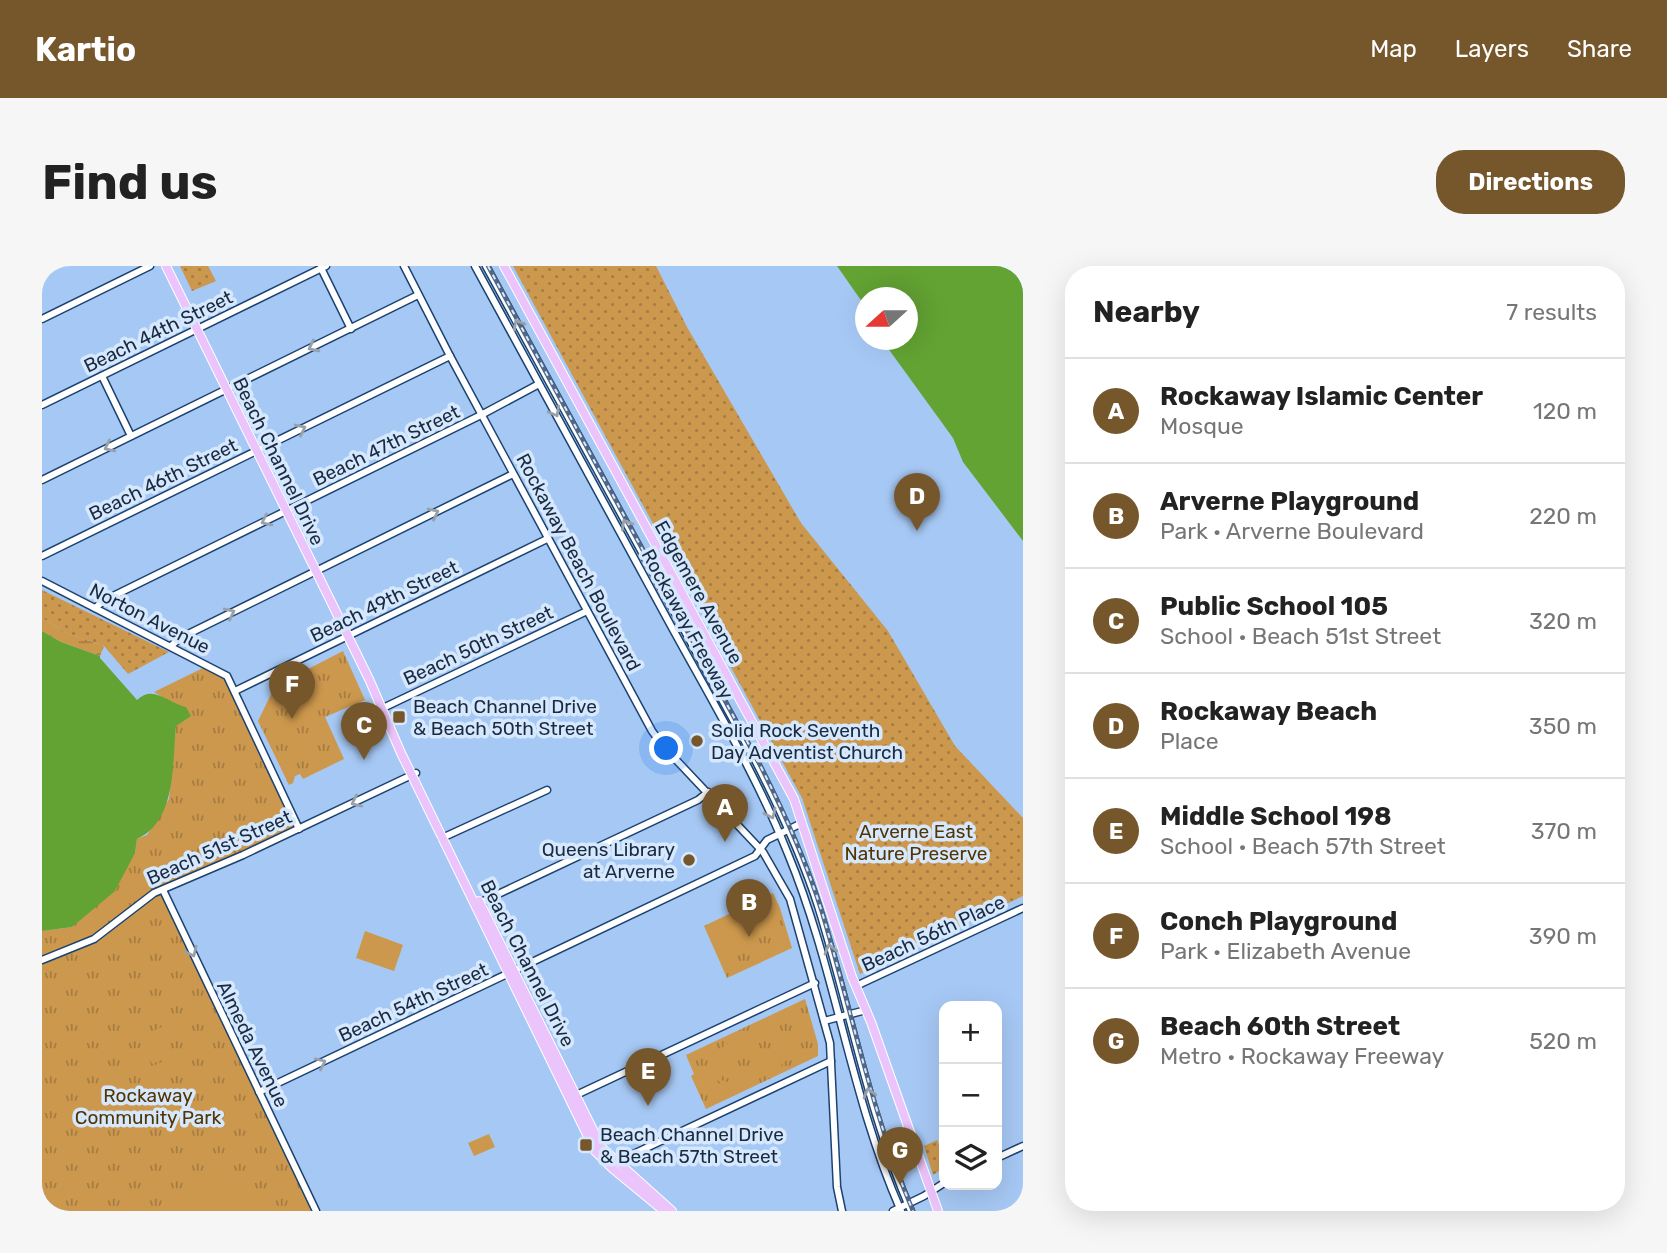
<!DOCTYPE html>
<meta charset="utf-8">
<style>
body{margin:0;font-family:Rubik,sans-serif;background:#f6f6f6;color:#222}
.controls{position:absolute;right:21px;bottom:21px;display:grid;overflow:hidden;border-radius:14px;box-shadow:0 7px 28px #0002}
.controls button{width:63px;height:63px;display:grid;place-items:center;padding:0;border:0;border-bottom:2px solid #e0e0e0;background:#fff;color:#222;font:35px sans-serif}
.compass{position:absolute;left:813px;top:21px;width:63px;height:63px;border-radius:50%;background:#fff;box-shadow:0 7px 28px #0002;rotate:249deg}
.you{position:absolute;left:625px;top:483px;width:24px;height:24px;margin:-18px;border:5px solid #fff;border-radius:50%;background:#1a73e8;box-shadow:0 0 0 10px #1a73e833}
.badge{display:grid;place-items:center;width:46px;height:46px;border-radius:50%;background:#76572c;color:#fff;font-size:23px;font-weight:700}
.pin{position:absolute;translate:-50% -58px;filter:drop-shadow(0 2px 4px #0008)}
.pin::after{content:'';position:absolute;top:37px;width:24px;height:21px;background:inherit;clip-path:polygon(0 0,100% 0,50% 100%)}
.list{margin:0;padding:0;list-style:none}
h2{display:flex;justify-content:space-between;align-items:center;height:91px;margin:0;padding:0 28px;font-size:30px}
h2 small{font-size:23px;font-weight:400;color:#767676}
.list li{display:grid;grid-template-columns:46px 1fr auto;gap:21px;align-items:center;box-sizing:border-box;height:105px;padding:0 28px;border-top:2px solid #e0e0e0}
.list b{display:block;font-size:26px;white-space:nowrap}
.list p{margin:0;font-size:23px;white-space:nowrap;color:#767676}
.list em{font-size:23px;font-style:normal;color:#767676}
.icon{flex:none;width:38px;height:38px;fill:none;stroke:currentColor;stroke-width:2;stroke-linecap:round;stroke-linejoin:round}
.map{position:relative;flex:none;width:981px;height:945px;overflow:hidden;border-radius:28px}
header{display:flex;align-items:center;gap:42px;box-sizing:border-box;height:98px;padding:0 35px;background:#76572c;color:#fff}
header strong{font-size:33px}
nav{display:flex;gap:38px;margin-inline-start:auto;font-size:24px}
.intro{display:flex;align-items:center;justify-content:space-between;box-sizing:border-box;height:168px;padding:0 42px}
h1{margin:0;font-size:49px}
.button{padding:18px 32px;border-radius:28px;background:#76572c;color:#fff;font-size:24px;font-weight:700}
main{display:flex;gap:42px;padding:0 42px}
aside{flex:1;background:#fff;border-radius:28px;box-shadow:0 7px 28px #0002}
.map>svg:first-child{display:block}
.grass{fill:url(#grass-dots)}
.wetland{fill:url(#wetland-marsh)}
.park{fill:url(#park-tufts)}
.pitch{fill:#cc984d;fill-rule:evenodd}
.water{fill:#63a333}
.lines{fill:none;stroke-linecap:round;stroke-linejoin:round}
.minor-casing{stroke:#1c4270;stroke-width:9}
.major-casing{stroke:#fff;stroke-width:10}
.minor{stroke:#fff;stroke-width:6}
.major{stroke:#ebc4fc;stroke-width:8}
.rail-casing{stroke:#506886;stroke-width:4.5}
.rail{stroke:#d6e8fe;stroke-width:2;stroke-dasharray:5;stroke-linecap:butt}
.oneway{stroke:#98a0aa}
.poi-dot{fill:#76572c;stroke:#d6e8fe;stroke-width:2.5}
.labels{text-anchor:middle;stroke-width:7;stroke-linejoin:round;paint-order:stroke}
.street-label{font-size:19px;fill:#1a2b41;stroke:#d6e8fe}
.poi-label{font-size:19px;fill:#1a2b41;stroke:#d6e8fe;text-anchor:start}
.park-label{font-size:19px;fill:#523500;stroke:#d6e8fe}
</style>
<header>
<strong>Kartio</strong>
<nav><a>Map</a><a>Layers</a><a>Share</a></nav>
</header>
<div class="intro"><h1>Find us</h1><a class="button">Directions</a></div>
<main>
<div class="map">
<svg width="981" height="945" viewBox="0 0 981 945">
<defs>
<pattern id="grass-dots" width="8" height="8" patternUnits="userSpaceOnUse" patternTransform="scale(1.75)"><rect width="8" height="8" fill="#cc984d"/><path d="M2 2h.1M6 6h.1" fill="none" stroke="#a57c42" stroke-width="1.8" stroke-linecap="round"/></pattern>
<pattern id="wetland-marsh" width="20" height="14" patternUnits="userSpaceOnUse" patternTransform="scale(1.75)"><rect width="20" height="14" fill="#cc984d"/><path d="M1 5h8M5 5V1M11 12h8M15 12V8" fill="none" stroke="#a57c42"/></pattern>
<pattern id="park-tufts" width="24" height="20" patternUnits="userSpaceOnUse" patternTransform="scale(1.75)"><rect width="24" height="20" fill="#cc984d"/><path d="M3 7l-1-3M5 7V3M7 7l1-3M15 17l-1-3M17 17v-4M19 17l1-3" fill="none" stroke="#a57c42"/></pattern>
</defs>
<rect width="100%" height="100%" fill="#a6c8f4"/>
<g class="grass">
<path d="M138,0H166L174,15L150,25Z"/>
<path d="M471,0H614L645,61L759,257L846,365L913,480L981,552V630L818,708L760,532Z"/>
<path d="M0,324L127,386L86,408L62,380L25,367L0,352Z"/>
<path d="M895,874L902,890V902L891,909L882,880Z"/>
</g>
<path class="wetland" d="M0,352L25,367L62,380L58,390L19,376L0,365Z"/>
<g class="park">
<path d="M301,385L323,434L283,451L302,493L261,513L258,508L253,510L251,517L247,519L216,455L233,420Z"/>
<path d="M167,399L180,406L257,563L121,624L274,945H0V665L30,661L83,603L93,587L95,573L105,569L127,533L134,460L143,441L133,439L112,426Z"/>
<path d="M731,627L738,642L750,682L685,712L662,660Z"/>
<path d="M763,733L776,778V790L664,843L649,810L652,808L644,789Z"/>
</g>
<g class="pitch">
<path d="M728,633L737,654L711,667L701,646Z"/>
<path d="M700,646L709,667L696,673L686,652Z"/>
<path d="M683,654L693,678L677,685L666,662Z"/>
<path d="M323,665L361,679L352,705L314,692Z"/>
<path d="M119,761L125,774L103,784L97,772Z"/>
<path d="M732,761C740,764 745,767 748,775C757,802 708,816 689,824C683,818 673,816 670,805C662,782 714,759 732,761ZM727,765C741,767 751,781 740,793C735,800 724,803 716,807C700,814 675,827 673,798L677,789L682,784Z"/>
<path d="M126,775L132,788L110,798L104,786Z"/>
<path d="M133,790L139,802L116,813L111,800Z"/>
<path d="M447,868L453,881L432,890L426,877Z"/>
<path d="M190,905L195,909L212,945H111Z"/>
</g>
<g class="water">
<path d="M795,0H981V275L921,196L911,172L840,74H866V32H824L823,40Z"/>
<path d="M0,365L19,376L58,390V392L95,434C111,418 126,437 144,441L149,450L134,460C130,497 135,555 95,573L93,587L73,625L30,661L0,665Z"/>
</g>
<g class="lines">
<g class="minor-casing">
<g id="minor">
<path d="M362,0L408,90L610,465L621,480L721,586L748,633L788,777L795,921L800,945"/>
<path d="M433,0C498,119 563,238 628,358C669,433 714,508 746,588C794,704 808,830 859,945"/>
<path d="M444,0L713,494C737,541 760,590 776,640C808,742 826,847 869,945"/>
<path d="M279,2L309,63"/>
<path d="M0,53L108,0"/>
<path d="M60,110L89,170"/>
<path d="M0,139L284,0"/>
<path d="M0,214L376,29"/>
<path d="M0,290L408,90"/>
<path d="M0,315L185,410L257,563"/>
<path d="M53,342L63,334L439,149L497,118"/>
<path d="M129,380L138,372L471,208"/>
<path d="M193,425L505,273"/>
<path d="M341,442L545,345"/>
<path d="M400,572L505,524"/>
<path d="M121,624L274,945"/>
<path d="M435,638L656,534L666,526"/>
<path d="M0,694L52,673L112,627L201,589L374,507"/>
<path d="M814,720L981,642"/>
<path d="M782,755L824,744"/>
<path d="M217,826L713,590L725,574L760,557"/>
<path d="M530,831L773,717"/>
<path d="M955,892L981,880"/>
<path d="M574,899L585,891L789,795"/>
<path d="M851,945L882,930L902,917"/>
</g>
</g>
<g class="major-casing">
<g id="major">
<path d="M124,0L327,413L359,487L553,885L571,903L622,945"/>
<path d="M462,0L752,533L810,711L829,756L896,945"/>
<path d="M437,635L560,882L630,945"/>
</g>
</g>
<use href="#minor" class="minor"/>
<use href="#major" class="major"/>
<g class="rail-casing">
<path id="rail" d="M446,0L718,499C742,546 764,595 780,646C810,746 830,849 871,945"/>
</g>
<use href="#rail" class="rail"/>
</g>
<defs><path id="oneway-chevron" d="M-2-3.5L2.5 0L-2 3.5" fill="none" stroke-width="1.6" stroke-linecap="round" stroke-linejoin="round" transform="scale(1.75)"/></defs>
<g class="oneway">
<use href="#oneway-chevron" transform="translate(476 58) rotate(-119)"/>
<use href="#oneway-chevron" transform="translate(271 81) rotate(154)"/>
<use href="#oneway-chevron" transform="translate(513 146) rotate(61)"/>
<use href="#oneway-chevron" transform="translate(259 163) rotate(-26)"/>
<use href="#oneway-chevron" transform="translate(67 181) rotate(154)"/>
<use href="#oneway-chevron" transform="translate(392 247) rotate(-26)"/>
<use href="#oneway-chevron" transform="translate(224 255) rotate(154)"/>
<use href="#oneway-chevron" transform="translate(584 258) rotate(-119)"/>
<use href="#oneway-chevron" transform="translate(188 347) rotate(-26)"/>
<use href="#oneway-chevron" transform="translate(314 536) rotate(155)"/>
<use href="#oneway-chevron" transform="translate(729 548) rotate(65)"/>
<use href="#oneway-chevron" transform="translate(788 683) rotate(-105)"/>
<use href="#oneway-chevron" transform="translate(150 686) rotate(65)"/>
<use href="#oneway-chevron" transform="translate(279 797) rotate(-25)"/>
<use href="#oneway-chevron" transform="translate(827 827) rotate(-106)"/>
</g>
<g class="poi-dot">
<rect x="350" y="444" width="14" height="14" rx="3.5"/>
<circle cx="655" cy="475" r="7"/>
<circle cx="647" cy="594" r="7"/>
<rect x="537" y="872" width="14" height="14" rx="3.5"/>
</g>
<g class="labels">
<g class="street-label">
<text transform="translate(116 65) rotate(-26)" y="7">Beach 44th Street</text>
<text transform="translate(344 179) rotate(-26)" y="7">Beach 47th Street</text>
<text transform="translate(237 195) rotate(64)" y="7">Beach Channel Drive</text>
<text transform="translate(121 213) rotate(-26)" y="7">Beach 46th Street</text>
<text transform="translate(537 296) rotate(62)" y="7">Rockaway Beach Boulevard</text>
<text transform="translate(657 326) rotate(61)" y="7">Edgemere Avenue</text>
<text transform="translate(342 335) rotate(-26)" y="7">Beach 49th Street</text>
<text transform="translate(108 352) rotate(27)" y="7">Norton Avenue</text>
<text transform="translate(646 358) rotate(61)" y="7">Rockaway Freeway</text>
<text transform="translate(436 379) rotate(-25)" y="7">Beach 50th Street</text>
<text transform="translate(177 581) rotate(-24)" y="7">Beach 51st Street</text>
<text transform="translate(891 667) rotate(-25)" y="7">Beach 56th Place</text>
<text transform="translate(486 697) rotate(63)" y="7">Beach Channel Drive</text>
<text transform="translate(371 736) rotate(-25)" y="7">Beach 54th Street</text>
<text transform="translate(211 778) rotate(64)" y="7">Almeda Avenue</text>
</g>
<g class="poi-label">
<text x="371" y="447">Beach Channel Drive<tspan x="371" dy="22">&amp; Beach 50th Street</tspan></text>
<text x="669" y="471">Solid Rock Seventh<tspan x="669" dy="22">Day Adventist Church</tspan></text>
<text x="633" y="590" text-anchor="end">Queens Library<tspan x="633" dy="22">at Arverne</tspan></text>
<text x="558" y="875">Beach Channel Drive<tspan x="558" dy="22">&amp; Beach 57th Street</tspan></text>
</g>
<g class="park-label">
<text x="874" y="572">Arverne East<tspan x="874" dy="22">Nature Preserve</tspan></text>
<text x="106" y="836">Rockaway<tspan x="106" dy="22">Community Park</tspan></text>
</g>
</g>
</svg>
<div class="controls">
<button>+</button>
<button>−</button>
<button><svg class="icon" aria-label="layers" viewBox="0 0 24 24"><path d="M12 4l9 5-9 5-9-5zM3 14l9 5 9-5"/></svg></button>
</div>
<svg class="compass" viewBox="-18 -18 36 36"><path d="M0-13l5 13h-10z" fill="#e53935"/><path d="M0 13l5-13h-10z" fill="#767676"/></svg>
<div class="you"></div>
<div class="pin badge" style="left:683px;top:576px">A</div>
<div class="pin badge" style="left:707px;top:671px">B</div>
<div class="pin badge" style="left:322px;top:494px">C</div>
<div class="pin badge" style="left:875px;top:265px">D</div>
<div class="pin badge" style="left:606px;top:840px">E</div>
<div class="pin badge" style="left:250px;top:453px">F</div>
<div class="pin badge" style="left:858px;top:919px">G</div>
</div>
<aside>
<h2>Nearby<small>7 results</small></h2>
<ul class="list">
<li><span class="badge">A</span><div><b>Rockaway Islamic Center</b><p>Mosque</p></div><em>120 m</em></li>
<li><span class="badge">B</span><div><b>Arverne Playground</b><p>Park · Arverne Boulevard</p></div><em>220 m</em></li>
<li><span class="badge">C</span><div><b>Public School 105</b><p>School · Beach 51st Street</p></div><em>320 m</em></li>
<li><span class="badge">D</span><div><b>Rockaway Beach</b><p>Place</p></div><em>350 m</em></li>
<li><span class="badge">E</span><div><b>Middle School 198</b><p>School · Beach 57th Street</p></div><em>370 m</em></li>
<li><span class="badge">F</span><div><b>Conch Playground</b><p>Park · Elizabeth Avenue</p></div><em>390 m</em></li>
<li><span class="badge">G</span><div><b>Beach 60th Street</b><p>Metro · Rockaway Freeway</p></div><em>520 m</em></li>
</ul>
</aside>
</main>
